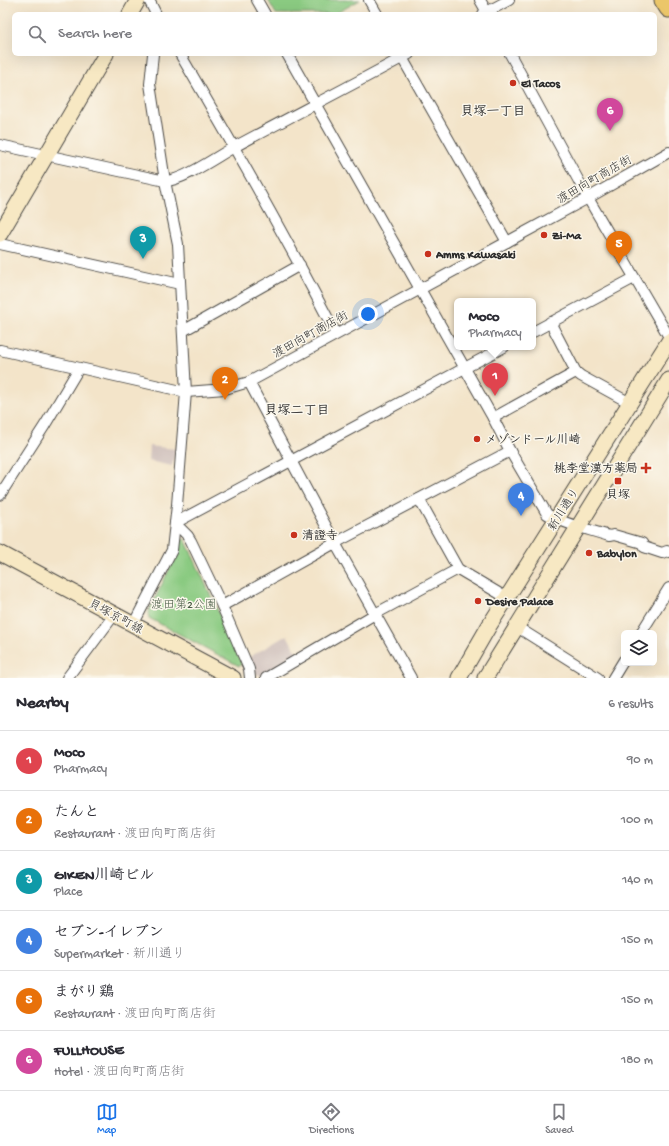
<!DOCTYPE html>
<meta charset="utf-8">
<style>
body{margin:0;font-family:"Gochi Hand","Klee One",sans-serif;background:#f7f7f7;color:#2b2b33}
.controls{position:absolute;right:12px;bottom:12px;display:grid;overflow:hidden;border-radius:6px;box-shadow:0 4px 16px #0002}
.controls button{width:36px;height:36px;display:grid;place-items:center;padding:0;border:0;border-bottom:1px solid #e1e1e2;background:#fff;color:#2b2b33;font:20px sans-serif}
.you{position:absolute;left:368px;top:314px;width:14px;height:14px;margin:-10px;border:3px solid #fff;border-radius:50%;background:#1a73e8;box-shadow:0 0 0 6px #1a73e833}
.badge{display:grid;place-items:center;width:26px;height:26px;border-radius:50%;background:#1a73e8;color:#fff;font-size:13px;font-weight:700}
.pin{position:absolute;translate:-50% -33px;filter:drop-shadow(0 1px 2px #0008)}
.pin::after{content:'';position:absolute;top:21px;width:14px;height:12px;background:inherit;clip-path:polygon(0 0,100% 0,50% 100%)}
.popup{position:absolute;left:454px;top:298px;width:82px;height:52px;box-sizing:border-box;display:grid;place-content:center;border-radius:6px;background:#fff;filter:drop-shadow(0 1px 3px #0005);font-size:13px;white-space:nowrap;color:#7c7c81}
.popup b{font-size:15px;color:#2b2b33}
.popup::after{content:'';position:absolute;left:50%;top:100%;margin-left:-8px;border:8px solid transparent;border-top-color:#fff}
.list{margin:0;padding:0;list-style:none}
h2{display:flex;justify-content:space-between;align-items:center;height:52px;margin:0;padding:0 16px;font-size:17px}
h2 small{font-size:13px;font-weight:400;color:#7c7c81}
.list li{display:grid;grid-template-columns:26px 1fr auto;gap:12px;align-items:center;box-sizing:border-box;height:60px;padding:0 16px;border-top:1px solid #e1e1e2}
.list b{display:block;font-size:15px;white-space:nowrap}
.list p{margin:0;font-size:13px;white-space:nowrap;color:#7c7c81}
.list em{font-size:13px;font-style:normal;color:#7c7c81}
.icon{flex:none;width:22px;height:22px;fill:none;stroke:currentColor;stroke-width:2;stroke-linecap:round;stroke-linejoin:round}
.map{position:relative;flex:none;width:669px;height:678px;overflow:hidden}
.search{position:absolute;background:#fff;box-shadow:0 4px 16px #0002;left:12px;right:12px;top:12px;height:44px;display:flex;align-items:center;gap:10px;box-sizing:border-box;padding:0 14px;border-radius:6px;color:#7c7c81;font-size:15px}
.sheet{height:412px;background:#fff}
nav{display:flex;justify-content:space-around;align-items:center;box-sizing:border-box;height:56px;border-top:1px solid #e1e1e2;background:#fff;font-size:11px;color:#7c7c81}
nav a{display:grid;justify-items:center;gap:2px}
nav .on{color:#1a73e8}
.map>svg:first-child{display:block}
.industrial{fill:#cfc0bb}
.green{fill:#8aca81;stroke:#5a7a56}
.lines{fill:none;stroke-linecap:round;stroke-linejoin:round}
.street-casing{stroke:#494743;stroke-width:12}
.secondary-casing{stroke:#494743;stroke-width:17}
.highway-casing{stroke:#494743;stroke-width:21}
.street{stroke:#fff;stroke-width:10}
.secondary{stroke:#f7e8c3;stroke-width:15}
.highway{stroke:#ebc669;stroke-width:19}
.poi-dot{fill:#c8321e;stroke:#fbf7ec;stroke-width:1.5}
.labels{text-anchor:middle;stroke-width:3;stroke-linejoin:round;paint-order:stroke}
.poi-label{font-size:12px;font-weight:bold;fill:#2b2b2b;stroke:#fbf7ec;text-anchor:start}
.street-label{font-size:12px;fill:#2b2b2b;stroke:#fbf7ec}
.park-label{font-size:12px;fill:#485b45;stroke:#fbf7ec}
.neighbourhood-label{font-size:13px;font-weight:bold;fill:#2b2b2b;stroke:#fbf7ec}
</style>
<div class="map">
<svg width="669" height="678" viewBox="0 0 669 678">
<rect width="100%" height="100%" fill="#fbf7ec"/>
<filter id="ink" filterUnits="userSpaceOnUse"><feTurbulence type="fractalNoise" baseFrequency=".025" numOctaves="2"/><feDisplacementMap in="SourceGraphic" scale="8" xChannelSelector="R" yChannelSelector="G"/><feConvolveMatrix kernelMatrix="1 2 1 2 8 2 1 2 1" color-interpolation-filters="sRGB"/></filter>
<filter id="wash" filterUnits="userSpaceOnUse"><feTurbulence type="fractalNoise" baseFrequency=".012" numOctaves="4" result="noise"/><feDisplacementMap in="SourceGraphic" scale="16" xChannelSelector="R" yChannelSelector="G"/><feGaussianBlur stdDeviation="0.9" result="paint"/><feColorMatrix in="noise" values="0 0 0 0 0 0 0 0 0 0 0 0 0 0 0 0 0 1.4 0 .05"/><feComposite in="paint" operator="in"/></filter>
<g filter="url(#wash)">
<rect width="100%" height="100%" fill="#f3e4c9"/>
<g class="industrial">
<path d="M149,446L176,449L172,466L148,461Z"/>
<path d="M287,635L298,655L263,677L255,673L248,658Z"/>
</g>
<g class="green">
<path d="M268,0H360L335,14H276Z"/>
<path d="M185,539L242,664L239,666L149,618L148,613L177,553L180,541Z"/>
</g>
</g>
<g filter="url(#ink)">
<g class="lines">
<g class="street-casing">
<g id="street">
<path d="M149,0L156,14"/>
<path d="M257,0L265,14"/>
<path d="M369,0L377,14"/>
<path d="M480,0L488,14"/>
<path d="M483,14L509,0"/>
<path d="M180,54C234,146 287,239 336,334"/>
<path d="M287,54L493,418L510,451L547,514C566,525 588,529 609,536L614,535L642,543L644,547L662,553L667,551L669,552"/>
<path d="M400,54L507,242"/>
<path d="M510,54L588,198L669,337"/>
<path d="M0,145L165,181C183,181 219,155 236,146C294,115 352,85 409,54"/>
<path d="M0,244L180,284"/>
<path d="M550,322L576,372L581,376L630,403"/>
<path d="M183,331L300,265"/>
<path d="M533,332L634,278"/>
<path d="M0,350L186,392L225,389L249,382L588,198L669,152"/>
<path d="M249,382L335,543L411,678"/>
<path d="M493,418L576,372"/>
<path d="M0,495L45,425L79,368"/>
<path d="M419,499L458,569L507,598"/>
<path d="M222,606L335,543L510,451"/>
<path d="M133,625L172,550L177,505L186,392L178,244L165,181L150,84L153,54"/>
<path d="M517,627L598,678"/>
<path d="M641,633L669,588"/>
<path d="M67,678L114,615"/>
<path d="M250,678L249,669L222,606L191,541L188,536L175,523L504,347"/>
<path d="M266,678L375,614L458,569"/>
<path d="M613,678L624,660"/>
</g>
</g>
<g class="secondary-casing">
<g id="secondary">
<path d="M130,14L138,0"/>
<path d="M0,234L106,54"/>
<path d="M0,553L233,678"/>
<path d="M459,678L489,626L669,341"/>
<path d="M485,678L669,380"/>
</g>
</g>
<g class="highway-casing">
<path id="highway" d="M664,0L669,8"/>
</g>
<use href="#street" class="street"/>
<use href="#secondary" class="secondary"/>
<use href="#highway" class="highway"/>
</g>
</g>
<g class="poi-dot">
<circle cx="513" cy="83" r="4"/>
<circle cx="544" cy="235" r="4"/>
<circle cx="428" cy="254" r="4"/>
<circle cx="477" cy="439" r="4"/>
<path d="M644 462h4v4h4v4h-4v4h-4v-4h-4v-4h4z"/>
<rect x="614" y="477" width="8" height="8" rx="2"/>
<circle cx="294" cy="535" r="4"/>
<circle cx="589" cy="553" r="4"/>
<circle cx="478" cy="601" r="4"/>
</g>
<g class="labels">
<g class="poi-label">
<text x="521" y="87">El Tacos</text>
<text x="552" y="239">Zi-Ma</text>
<text x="436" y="258">Amms Kawasaki</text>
<text x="485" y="443">メゾンドール川崎</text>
<text x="638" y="472" text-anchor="end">桃李堂漢方薬局</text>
<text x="618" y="498" text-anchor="middle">貝塚</text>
<text x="302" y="539">清證寺</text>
<text x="597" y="557">Babylon</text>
<text x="486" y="605">Desire Palace</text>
</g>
<g class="street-label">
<text transform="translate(594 179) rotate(-30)" y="4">渡田向町商店街</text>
<text transform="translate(310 334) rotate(-29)" y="4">渡田向町商店街</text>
<text transform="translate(563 509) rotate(-58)" y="4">新川通り</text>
<text transform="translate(116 616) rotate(28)" y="4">貝塚京町線</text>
</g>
<g class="park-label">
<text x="184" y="608">渡田第2公園</text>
</g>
<g class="neighbourhood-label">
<text x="493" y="115">貝塚一丁目</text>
<text x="297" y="414">貝塚二丁目</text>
</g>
</g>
</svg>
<div class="controls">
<button><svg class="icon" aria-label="layers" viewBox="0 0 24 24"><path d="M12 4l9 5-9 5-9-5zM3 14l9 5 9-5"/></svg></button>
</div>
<div class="you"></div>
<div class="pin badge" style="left:495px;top:396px;background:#e0444e">1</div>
<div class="popup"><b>Moco</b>Pharmacy</div>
<div class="pin badge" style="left:225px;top:400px;background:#e8710a">2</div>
<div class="pin badge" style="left:143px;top:259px;background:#0f9aa8">3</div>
<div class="pin badge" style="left:521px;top:516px;background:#3f7fe0">4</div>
<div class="pin badge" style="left:619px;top:264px;background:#e8710a">5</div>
<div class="pin badge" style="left:610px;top:131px;background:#d1479c">6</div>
<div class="search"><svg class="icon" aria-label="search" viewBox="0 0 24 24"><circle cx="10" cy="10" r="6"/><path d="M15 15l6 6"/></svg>Search here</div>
</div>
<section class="sheet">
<h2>Nearby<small>6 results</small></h2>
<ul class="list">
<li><span class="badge" style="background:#e0444e">1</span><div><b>Moco</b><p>Pharmacy</p></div><em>90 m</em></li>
<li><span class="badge" style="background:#e8710a">2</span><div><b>たんと</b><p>Restaurant · 渡田向町商店街</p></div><em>100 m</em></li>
<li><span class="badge" style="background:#0f9aa8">3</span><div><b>GIKEN川崎ビル</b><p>Place</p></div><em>140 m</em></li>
<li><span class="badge" style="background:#3f7fe0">4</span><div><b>セブン-イレブン</b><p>Supermarket · 新川通り</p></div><em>150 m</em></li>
<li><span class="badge" style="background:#e8710a">5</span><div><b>まがり鶏</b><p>Restaurant · 渡田向町商店街</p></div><em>150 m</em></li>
<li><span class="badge" style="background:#d1479c">6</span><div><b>FULLHOUSE</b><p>Hotel · 渡田向町商店街</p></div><em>180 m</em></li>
</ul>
</section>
<nav>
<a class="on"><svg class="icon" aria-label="map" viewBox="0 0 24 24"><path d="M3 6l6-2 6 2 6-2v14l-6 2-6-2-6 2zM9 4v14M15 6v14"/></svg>Map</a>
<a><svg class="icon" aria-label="directions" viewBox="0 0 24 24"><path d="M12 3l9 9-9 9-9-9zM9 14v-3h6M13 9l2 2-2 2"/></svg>Directions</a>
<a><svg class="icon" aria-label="saved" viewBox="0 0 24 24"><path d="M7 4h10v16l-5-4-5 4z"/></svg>Saved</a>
</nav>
